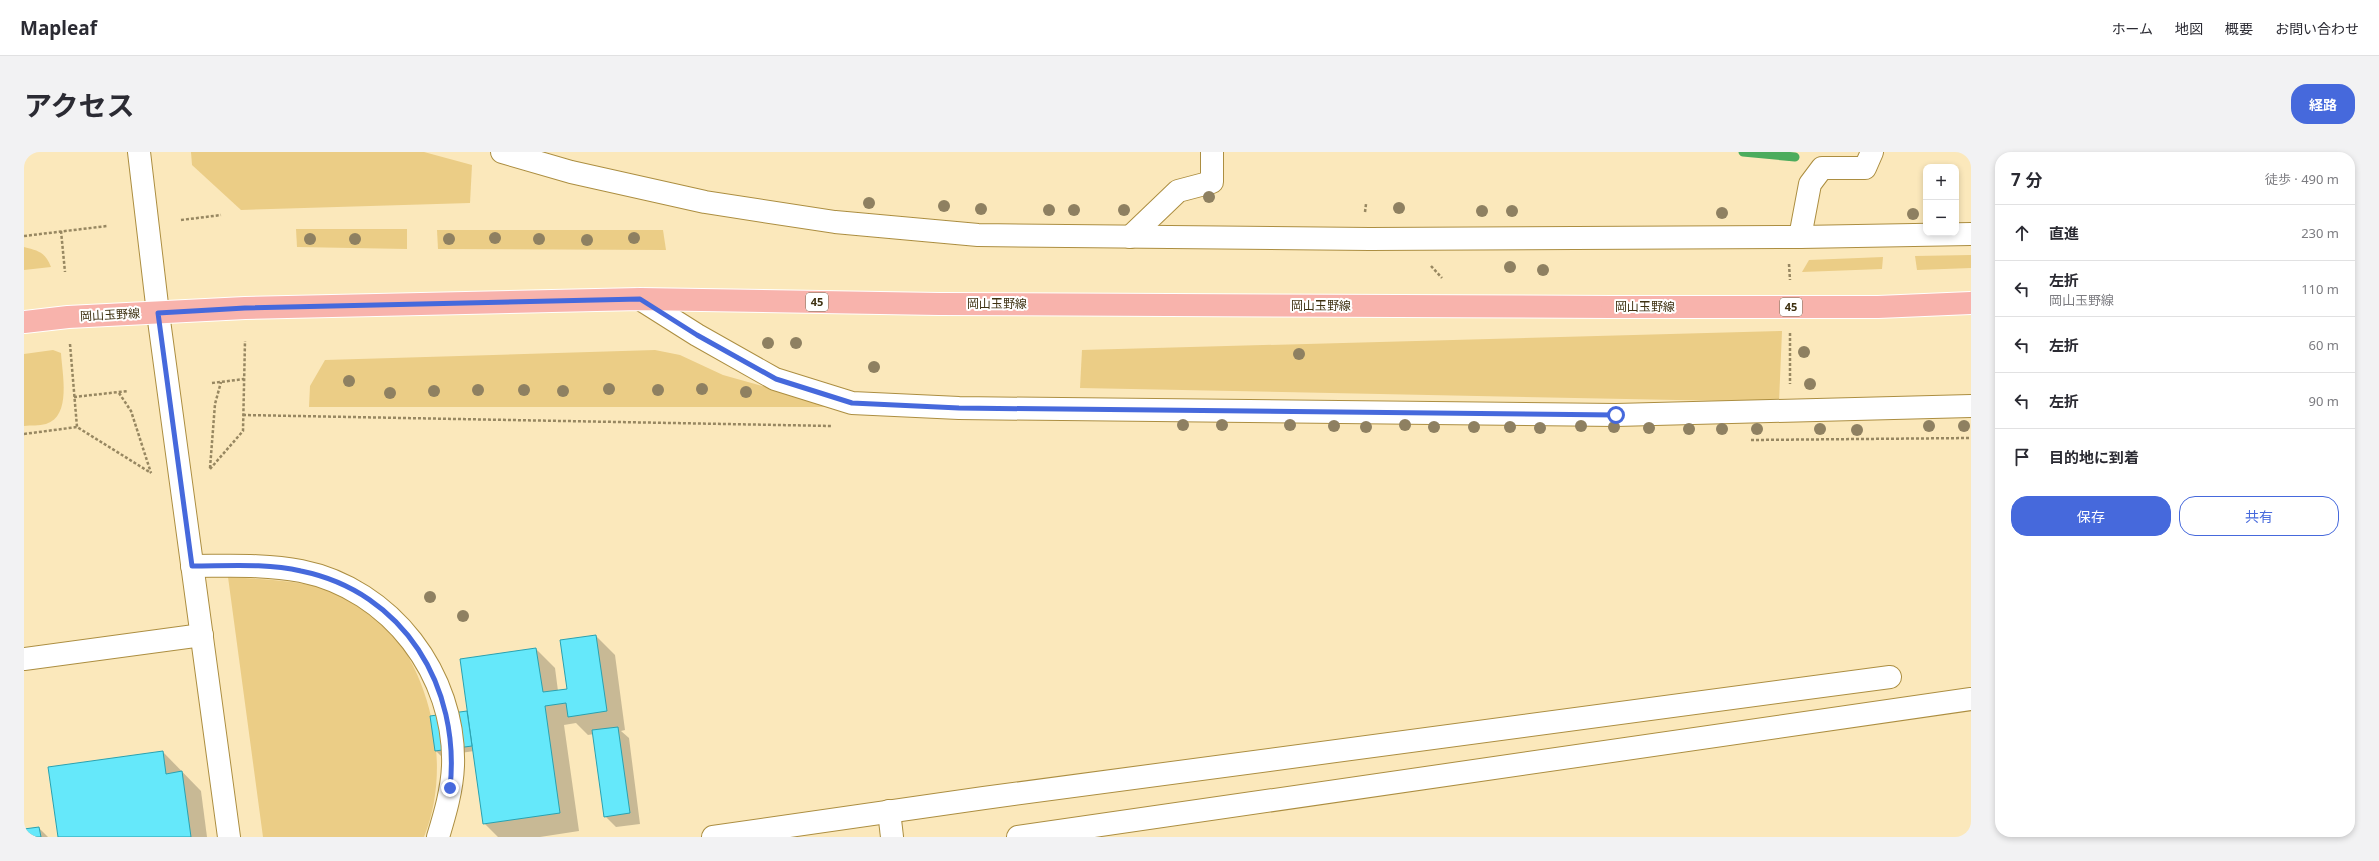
<!DOCTYPE html>
<html lang="ja">
<meta charset="utf-8">
<style>
body{margin:0;font-family:"Noto Sans","Noto Sans JP",sans-serif;background:#f2f2f3;color:#2b2b33}
.controls{position:absolute;right:12px;top:12px;display:grid;overflow:hidden;border-radius:8px;box-shadow:0 2px 6px #0003}
.controls button{width:36px;height:36px;display:grid;place-items:center;padding:0;border:0;border-bottom:1px solid #e1e1e2;background:#fff;color:#2b2b33;font:20px sans-serif}
.stop{position:absolute;width:12px;height:12px;margin:-9px;border:3px solid #4669dc;border-radius:50%;background:#fff}
.stop.end{background:#4669dc;border-color:#fff;box-shadow:0 1px 4px #0008}
.list{margin:0;padding:0;list-style:none}
h2{display:flex;justify-content:space-between;align-items:center;height:52px;margin:0;padding:0 16px;font-size:17px}
h2 small{font-size:13px;font-weight:400;color:#7c7c81}
.list li{display:grid;grid-template-columns:26px 1fr auto;gap:12px;align-items:center;box-sizing:border-box;height:56px;padding:0 16px;border-top:1px solid #e1e1e2}
.list b{display:block;font-size:15px;white-space:nowrap}
.list p{margin:0;font-size:13px;white-space:nowrap;color:#7c7c81}
.list em{font-size:13px;font-style:normal;color:#7c7c81}
.actions{display:flex;gap:8px;padding:12px 16px}
.actions a{flex:1;padding:9px 0;border:1px solid #4669dc;border-radius:16px;text-align:center;font-size:14px;color:#4669dc}
.actions .main{background:#4669dc;color:#fff}
.icon{flex:none;width:22px;height:22px;fill:none;stroke:currentColor;stroke-width:2;stroke-linecap:round;stroke-linejoin:round}
.map{position:relative;flex:none;width:1947px;height:685px;overflow:hidden;border-radius:16px}
header{display:flex;align-items:center;gap:24px;box-sizing:border-box;height:56px;padding:0 20px;background:#fff;border-bottom:1px solid #e1e1e2}
header strong{font-size:19px}
nav{display:flex;gap:22px;margin-inline-start:auto;font-size:14px}
.intro{display:flex;align-items:center;justify-content:space-between;box-sizing:border-box;height:96px;padding:0 24px}
h1{margin:0;font-size:28px}
.button{padding:10px 18px;border-radius:16px;background:#4669dc;color:#fff;font-size:14px;font-weight:700}
main{display:flex;gap:24px;padding:0 24px}
aside{flex:1;background:#fff;border-radius:16px;box-shadow:0 2px 6px #0003}
.map>svg:first-child{display:block}
.green{fill:#ebcd86}
.shadow{fill:#0003}
.lines{fill:none;stroke-linecap:round;stroke-linejoin:round}
.stream{stroke:#4cac5d;stroke-width:9}
.building{fill:#65e8fa;stroke:#2aa1b0}
.minor-casing{stroke:#ac8e41;stroke-width:24}
.major-casing{stroke:#fff;stroke-width:24}
.path{stroke:#978761;stroke-width:2.5;stroke-dasharray:3 2;stroke-linecap:butt}
.minor{stroke:#fff;stroke-width:22}
.major{stroke:#f8b3ac;stroke-width:22}
.major-bridge-casing{stroke:#fff;stroke-width:24;stroke-linecap:butt}
.major-bridge{stroke:#f8b3ac;stroke-width:22}
.tree{fill:#8e8061}
.route{stroke:#4669dc;stroke-width:5}
.labels{text-anchor:middle;stroke-width:4;stroke-linejoin:round;paint-order:stroke}
.shield{fill:#fff;stroke:#786f58;stroke-width:1}
.shield-label{font-size:11px;font-weight:bold;fill:#3e3111}
.street-label{font-size:12px;fill:#3e3111;stroke:#fff}
</style>
<header>
<strong>Mapleaf</strong>
<nav><a>ホーム</a><a>地図</a><a>概要</a><a>お問い合わせ</a></nav>
</header>
<div class="intro"><h1>アクセス</h1><a class="button">経路</a></div>
<main>
<div class="map">
<svg width="1947" height="685" viewBox="0 0 1947 685">
<rect width="100%" height="100%" fill="#fbe8bb"/>
<g class="green">
<path d="M167,0H400L448,13L446,51L217,58L168,13Z"/>
<path d="M272,77H383V97L273,95Z"/>
<path d="M413,78H639L642,98L414,97Z"/>
<path d="M0,95C15,99 21,100 27,115L0,118Z"/>
<path d="M1947,103V116L1893,118L1891,104Z"/>
<path d="M1859,105L1858,117L1778,120L1785,108Z"/>
<path d="M1758,179L1755,250L1056,236L1058,198Z"/>
<path d="M29,198L37,201C38,221 48,264 22,272C15,274 7,273 0,274V202Z"/>
<path d="M631,198L656,203L699,223L812,255H285L286,234L301,208Z"/>
<path d="M204,425C231,427 276,428 301,437C320,443 352,460 365,476C410,531 427,619 400,685H239Z"/>
</g>
<g class="shadow">
<path d="M572,484L591,503L601,578L597,579L605,586L616,672L592,675L581,664L570,582L564,583L552,571L540,573L555,679L516,685H474L460,671L450,599L417,604L412,599L407,565L444,560L512,497L531,516L534,539L544,538Z"/>
<path d="M139,600L177,639L183,685H35Z"/>
<path d="M15,676L24,685H0V678Z"/>
</g>
<g class="lines">
<path class="stream" d="M1719,0L1771,5"/>
</g>
<g class="building">
<path d="M572,483L583,559L544,565L542,551L521,554L536,661L459,672L436,507L512,496L519,540L543,537L536,488Z"/>
<path d="M443,559L448,594L411,599L406,564Z"/>
<path d="M594,575L606,661L580,665L568,578Z"/>
<path d="M139,599L142,622L158,619L167,685H34L24,615Z"/>
<path d="M15,675L17,685H0V677Z"/>
</g>
<g class="lines">
<g class="minor-casing">
<g id="minor">
<path d="M115,0L134,161L205,685"/>
<path d="M478,0L547,20L681,50L811,70L954,83L1346,87L1776,85L1947,82"/>
<path d="M1106,85L1154,39L1188,30V0"/>
<path d="M1776,85L1786,32L1798,16H1841L1848,0"/>
<path d="M616,147L673,183L751,227L828,251L935,256L1592,263L1947,254"/>
<path d="M168,414C204,414 242,412 277,419C367,437 432,523 429,614C428,638 421,662 414,685"/>
<path d="M0,507L178,483"/>
<path d="M865,659L868,685"/>
<path d="M689,685L960,646L1866,525"/>
<path d="M994,685L1947,547"/>
</g>
</g>
<g class="major-casing">
<path id="major" d="M0,170L44,165L221,156L616,147L915,152L1588,155"/>
</g>
<g class="path">
<path d="M1341,60L1342,52"/>
<path d="M157,68L197,63"/>
<path d="M37,79L41,120"/>
<path d="M0,84L83,74"/>
<path d="M1765,112L1766,128"/>
<path d="M1407,114L1418,126"/>
<path d="M1766,181V232"/>
<path d="M46,192L53,275"/>
<path d="M188,231L220,227"/>
<path d="M95,241L107,259L127,321"/>
<path d="M50,245L104,239"/>
<path d="M219,263L808,274"/>
<path d="M0,282L53,275L127,321"/>
<path d="M1727,288L1947,286"/>
<path d="M186,316L191,252L197,230"/>
<path d="M186,317L219,279L221,189"/>
</g>
<use href="#minor" class="minor"/>
<use href="#major" class="major"/>
<g class="major-bridge-casing">
<path id="major-bridge" d="M1588,155H1854L1947,151"/>
</g>
<use href="#major-bridge" class="major-bridge"/>
</g>
<g class="tree">
<circle cx="1185" cy="45" r="6"/>
<circle cx="845" cy="51" r="6"/>
<circle cx="920" cy="54" r="6"/>
<circle cx="1375" cy="56" r="6"/>
<circle cx="957" cy="57" r="6"/>
<circle cx="1025" cy="58" r="6"/>
<circle cx="1050" cy="58" r="6"/>
<circle cx="1100" cy="58" r="6"/>
<circle cx="1458" cy="59" r="6"/>
<circle cx="1488" cy="59" r="6"/>
<circle cx="1698" cy="61" r="6"/>
<circle cx="1889" cy="62" r="6"/>
<circle cx="471" cy="86" r="6"/>
<circle cx="610" cy="86" r="6"/>
<circle cx="286" cy="87" r="6"/>
<circle cx="331" cy="87" r="6"/>
<circle cx="425" cy="87" r="6"/>
<circle cx="515" cy="87" r="6"/>
<circle cx="563" cy="88" r="6"/>
<circle cx="1486" cy="115" r="6"/>
<circle cx="1519" cy="118" r="6"/>
<circle cx="744" cy="191" r="6"/>
<circle cx="772" cy="191" r="6"/>
<circle cx="1780" cy="200" r="6"/>
<circle cx="1275" cy="202" r="6"/>
<circle cx="850" cy="215" r="6"/>
<circle cx="325" cy="229" r="6"/>
<circle cx="1786" cy="232" r="6"/>
<circle cx="585" cy="237" r="6"/>
<circle cx="678" cy="237" r="6"/>
<circle cx="454" cy="238" r="6"/>
<circle cx="500" cy="238" r="6"/>
<circle cx="634" cy="238" r="6"/>
<circle cx="410" cy="239" r="6"/>
<circle cx="539" cy="239" r="6"/>
<circle cx="722" cy="240" r="6"/>
<circle cx="366" cy="241" r="6"/>
<circle cx="1159" cy="273" r="6"/>
<circle cx="1198" cy="273" r="6"/>
<circle cx="1266" cy="273" r="6"/>
<circle cx="1381" cy="273" r="6"/>
<circle cx="1310" cy="274" r="6"/>
<circle cx="1557" cy="274" r="6"/>
<circle cx="1905" cy="274" r="6"/>
<circle cx="1940" cy="274" r="6"/>
<circle cx="1342" cy="275" r="6"/>
<circle cx="1410" cy="275" r="6"/>
<circle cx="1450" cy="275" r="6"/>
<circle cx="1486" cy="275" r="6"/>
<circle cx="1590" cy="275" r="6"/>
<circle cx="1516" cy="276" r="6"/>
<circle cx="1625" cy="276" r="6"/>
<circle cx="1665" cy="277" r="6"/>
<circle cx="1698" cy="277" r="6"/>
<circle cx="1733" cy="277" r="6"/>
<circle cx="1796" cy="277" r="6"/>
<circle cx="1833" cy="278" r="6"/>
<circle cx="406" cy="445" r="6"/>
<circle cx="439" cy="464" r="6"/>
</g>
<g class="lines">
<path class="route" d="M426,636C437,535 380,440 277,419C242,411 204,414 168,414L134,161L221,156L616,147L673,183L752,227L828,251L935,256L1592,263"/>
</g>
<g class="labels">
<g class="shield">
<rect x="782" y="141" width="22" height="18" rx="3"/>
<rect x="1756" y="146" width="22" height="18" rx="3"/>
</g>
<g class="shield-label">
<text x="793" y="154">45</text>
<text x="1767" y="159">45</text>
</g>
<g class="street-label">
<text x="973" y="156">岡山玉野線</text>
<text x="1297" y="158">岡山玉野線</text>
<text x="1621" y="159">岡山玉野線</text>
<text transform="translate(86 163) rotate(-3)" y="4">岡山玉野線</text>
</g>
</g>
</svg>
<div class="controls">
<button>+</button>
<button>−</button>
</div>
<div class="stop" style="left:1592px;top:263px"></div>
<div class="stop end" style="left:426px;top:636px"></div>
</div>
<aside>
<h2>7 分<small>徒歩 · 490 m</small></h2>
<ul class="list">
<li><svg class="icon" aria-label="ahead" viewBox="0 0 24 24"><path d="M12 20V5M6 11l6-6 6 6"/></svg><div><b>直進</b></div><em>230 m</em></li>
<li><svg class="icon" aria-label="left" viewBox="0 0 24 24"><path d="M17 20v-9H6M10 6l-5 5 5 5"/></svg><div><b>左折</b><p>岡山玉野線</p></div><em>110 m</em></li>
<li><svg class="icon" aria-label="left" viewBox="0 0 24 24"><path d="M17 20v-9H6M10 6l-5 5 5 5"/></svg><div><b>左折</b></div><em>60 m</em></li>
<li><svg class="icon" aria-label="left" viewBox="0 0 24 24"><path d="M17 20v-9H6M10 6l-5 5 5 5"/></svg><div><b>左折</b></div><em>90 m</em></li>
<li><svg class="icon" aria-label="arrive" viewBox="0 0 24 24"><path d="M6 21V4h12l-3 4 3 4H6"/></svg><div><b>目的地に到着</b></div></li>
</ul>
<div class="actions"><a class="main">保存</a><a>共有</a></div>
</aside>
</main>
